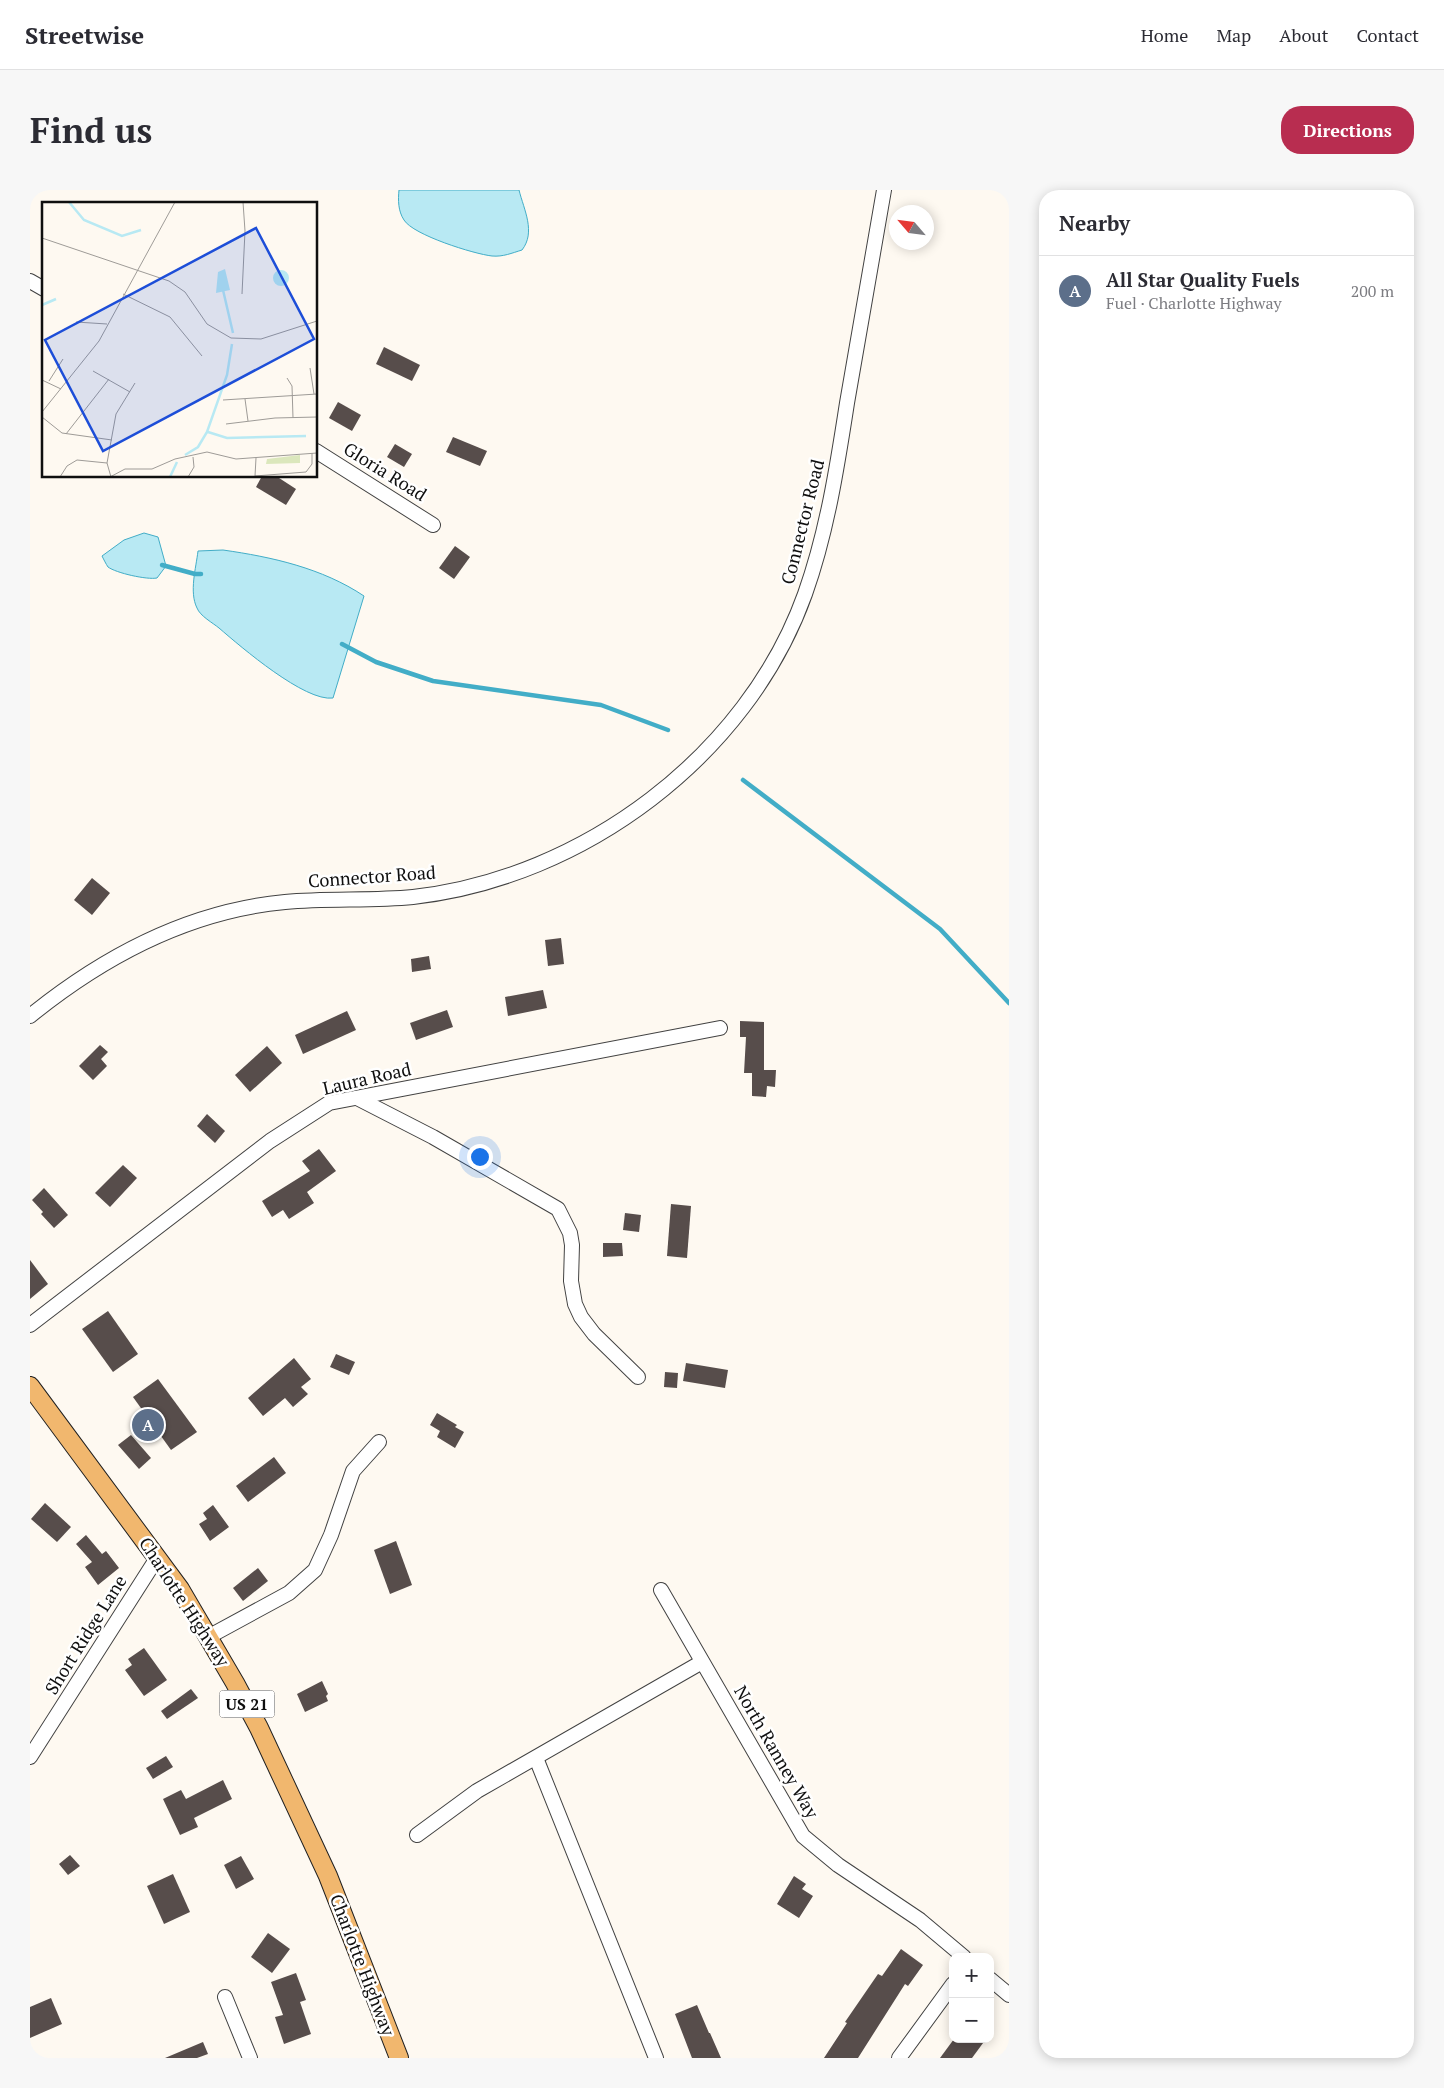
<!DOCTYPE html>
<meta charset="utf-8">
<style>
body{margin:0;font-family:"PT Serif",serif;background:#f7f7f7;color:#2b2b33}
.controls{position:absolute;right:15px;bottom:15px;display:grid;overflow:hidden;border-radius:10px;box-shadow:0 2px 12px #0003}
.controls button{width:45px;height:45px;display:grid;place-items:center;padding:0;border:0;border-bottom:1px solid #e1e1e2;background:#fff;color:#2b2b33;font:25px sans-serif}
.compass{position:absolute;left:859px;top:15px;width:45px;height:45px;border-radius:50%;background:#fff;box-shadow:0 2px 12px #0003;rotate:298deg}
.you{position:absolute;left:449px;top:966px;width:18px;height:18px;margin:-12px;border:4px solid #fff;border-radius:50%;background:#1a73e8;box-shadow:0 0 0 8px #1a73e833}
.badge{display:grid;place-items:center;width:32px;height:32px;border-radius:50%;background:#b82d50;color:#fff;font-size:16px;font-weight:700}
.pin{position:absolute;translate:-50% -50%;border:2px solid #fff;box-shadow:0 1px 5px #0006}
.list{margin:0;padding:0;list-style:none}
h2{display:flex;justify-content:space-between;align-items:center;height:65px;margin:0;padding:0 20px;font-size:21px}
h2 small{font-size:16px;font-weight:400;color:#7c7c81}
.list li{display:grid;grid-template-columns:32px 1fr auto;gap:15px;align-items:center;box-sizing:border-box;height:70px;padding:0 20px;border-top:1px solid #e1e1e2}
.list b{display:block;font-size:19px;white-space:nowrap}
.list p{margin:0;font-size:16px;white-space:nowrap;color:#7c7c81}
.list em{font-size:16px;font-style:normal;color:#7c7c81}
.map{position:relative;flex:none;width:979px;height:1868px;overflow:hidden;border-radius:20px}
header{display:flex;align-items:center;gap:30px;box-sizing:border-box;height:70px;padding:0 25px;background:#fff;border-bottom:1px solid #e1e1e2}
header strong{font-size:24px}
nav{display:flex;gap:28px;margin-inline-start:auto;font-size:18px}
.intro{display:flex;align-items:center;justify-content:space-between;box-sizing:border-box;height:120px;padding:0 30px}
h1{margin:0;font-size:35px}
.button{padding:12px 22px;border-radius:20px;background:#b82d50;color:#fff;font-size:18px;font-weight:700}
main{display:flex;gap:30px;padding:0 30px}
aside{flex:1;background:#fff;border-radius:20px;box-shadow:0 2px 12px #0003}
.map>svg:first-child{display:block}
.water{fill:#b8e9f3;stroke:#42adc7}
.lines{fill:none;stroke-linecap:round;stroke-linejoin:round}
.stream{stroke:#42adc7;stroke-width:4.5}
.building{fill:#574d4b}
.minor-casing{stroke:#424242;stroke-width:16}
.major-casing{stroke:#202020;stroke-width:20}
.minor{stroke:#fff;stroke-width:14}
.major{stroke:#f1b76e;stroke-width:18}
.labels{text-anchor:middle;stroke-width:5;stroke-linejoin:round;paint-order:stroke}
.shield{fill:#fff;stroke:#575757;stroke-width:1}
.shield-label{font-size:16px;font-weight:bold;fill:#0f0f0f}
.street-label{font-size:18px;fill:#0f0f0f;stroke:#fff}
.inset-river{fill:none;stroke:#b8e9f3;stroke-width:2.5}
.inset-road{fill:none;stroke:#9e9b97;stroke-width:1}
.view{fill:#1d4ed8;fill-opacity:0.15;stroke:#1d4ed8;stroke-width:2.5}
.inset-edge{fill:none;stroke:#0f0f0f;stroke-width:2.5}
</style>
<header>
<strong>Streetwise</strong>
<nav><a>Home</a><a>Map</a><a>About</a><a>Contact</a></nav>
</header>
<div class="intro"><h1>Find us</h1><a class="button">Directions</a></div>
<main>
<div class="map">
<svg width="979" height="1868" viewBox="0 0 979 1868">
<rect width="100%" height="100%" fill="#fef9f1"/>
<g class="water">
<path d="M369,0H489C494,20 506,42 492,60C482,63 473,67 462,66C444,64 383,45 374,30C368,21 368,10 369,0Z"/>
<path d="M114,343L128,347L136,376L127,388C117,390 86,383 78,377C76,374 74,370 72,366L94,350Z"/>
<path d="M193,360C242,367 292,378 334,406L303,508C275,512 211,457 189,438C183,433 170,426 167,418C159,402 166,378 168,361Z"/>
</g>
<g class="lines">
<g class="stream">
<path d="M132,375L165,384H171"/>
<path d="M312,454L346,472L403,491L571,515L638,540"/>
<path d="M713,590L910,739L979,813"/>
</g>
</g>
<g class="building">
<path d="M354,157L390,175L382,191L346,174Z"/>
<path d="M308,212L331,225L322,241L299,228Z"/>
<path d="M423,247L457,261L450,276L416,262Z"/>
<path d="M365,254L382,264L374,277L357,267Z"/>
<path d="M232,286H246L266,299L256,315L226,297Z"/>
<path d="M425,356L440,367L424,389L409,378Z"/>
<path d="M62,688L80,703L62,725L44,710Z"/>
<path d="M531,748L534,774L518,776L515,750Z"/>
<path d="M399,766L401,779L382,782L381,769Z"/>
<path d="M513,800L517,818L478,826L475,807Z"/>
<path d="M417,820L423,837L386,850L380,833Z"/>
<path d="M317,821L326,840L273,864L265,845Z"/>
<path d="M710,831L734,832V880H746L745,897L737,896L736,907L722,906V883H714L716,847H710Z"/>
<path d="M70,855L78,862L71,869L77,876L63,890L49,876Z"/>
<path d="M237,856L252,873L220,902L205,885Z"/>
<path d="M177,924L195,941L185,953L167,936Z"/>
<path d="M289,959L306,981L277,1002L284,1013L259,1029L253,1020L242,1027L232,1011L280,981L272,971Z"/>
<path d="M93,975L107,988L80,1017L65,1003Z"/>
<path d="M14,998L38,1025L24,1038L11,1024L13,1022L2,1010Z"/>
<path d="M641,1014L661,1016L657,1068L637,1066Z"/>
<path d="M595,1023L611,1025L609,1042L593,1040Z"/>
<path d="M573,1053H592L593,1066L573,1067Z"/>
<path d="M0,1070L18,1094L0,1109Z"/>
<path d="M78,1121L108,1164L83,1182L52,1139Z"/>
<path d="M306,1164L325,1172L319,1185L300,1177Z"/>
<path d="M264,1168L281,1189L271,1197L278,1204L263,1217L255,1208L233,1226L218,1208Z"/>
<path d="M656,1173L698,1180L695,1198L653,1191Z"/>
<path d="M635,1182L648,1183L647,1198L634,1197Z"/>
<path d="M128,1189L167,1242L141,1260L103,1207Z"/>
<path d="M407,1223L427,1235L425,1237L434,1242L425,1258L407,1247L410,1241L400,1235Z"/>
<path d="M101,1245L121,1268L109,1279L88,1255Z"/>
<path d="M244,1267L256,1283L218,1312L206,1296Z"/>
<path d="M15,1313L41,1337L27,1352L1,1329Z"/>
<path d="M183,1315L199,1337L180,1351L169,1334L177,1329L173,1323Z"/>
<path d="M56,1345L72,1364L76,1361L89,1378L68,1395L55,1377L62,1372L46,1354Z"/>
<path d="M366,1351L382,1395L360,1404L344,1360Z"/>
<path d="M228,1378L238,1391L213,1411L203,1398Z"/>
<path d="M114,1458L137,1490L114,1506L95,1480L102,1475L98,1469Z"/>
<path d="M292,1491L298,1504L296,1506L298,1511L275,1522L267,1504Z"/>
<path d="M161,1499L168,1508L137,1529L131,1521Z"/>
<path d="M136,1566L143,1577L123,1589L116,1578Z"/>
<path d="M193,1590L202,1609L164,1628L168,1637L150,1645L133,1609L151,1600L156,1609Z"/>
<path d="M40,1665L50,1676L38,1685L29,1674Z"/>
<path d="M211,1666L224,1689L206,1699L194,1675Z"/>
<path d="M143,1684L160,1722L134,1734L117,1696Z"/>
<path d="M764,1686L776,1694L772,1699L783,1706L769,1728L747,1714Z"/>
<path d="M238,1743L260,1759L242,1783L221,1767Z"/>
<path d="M871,1759L893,1775L878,1796L875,1794L828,1868H794L817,1833L815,1832L848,1784L852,1786Z"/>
<path d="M266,1783L276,1810L270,1812L281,1844L254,1854L245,1827L253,1825L241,1792Z"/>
<path d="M21,1808L32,1834L0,1848V1817Z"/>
<path d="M667,1815L679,1843H680L691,1868H662L645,1824Z"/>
<path d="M924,1849H956L942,1868H910Z"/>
<path d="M173,1852L178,1864L167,1868H135Z"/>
</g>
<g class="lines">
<g class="minor-casing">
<g id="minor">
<path d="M0,91L14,99"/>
<path d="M286,261L403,335"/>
<path d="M0,826C74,766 159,721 255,712C298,708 341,711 383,707C553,688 717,566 775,404C797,342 807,278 817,213C829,142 841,71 854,0"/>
<path d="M327,908L403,947L528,1019L540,1043L542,1055L541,1091L545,1114L551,1127L564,1144L608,1187"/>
<path d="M0,1135L240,951L299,913L690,838"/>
<path d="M631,1400L773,1646L808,1675L890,1730L934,1767"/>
<path d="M178,1447L259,1403L285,1380L301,1345L323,1281L349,1252"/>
<path d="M0,1567L127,1368"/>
<path d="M506,1568L626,1868"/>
<path d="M387,1645L447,1601L672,1472"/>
<path d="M960,1789L979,1805"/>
<path d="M195,1807L220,1868"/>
<path d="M869,1868L923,1794"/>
</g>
</g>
<g class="major-casing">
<path id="major" d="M0,1196L150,1399L205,1493L229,1538L298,1686L369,1868"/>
</g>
<use href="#minor" class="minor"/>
<use href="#major" class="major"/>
</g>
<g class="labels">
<rect class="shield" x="189.5" y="1500.5" width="55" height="27" rx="4"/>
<g class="shield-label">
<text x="217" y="1520">US 21</text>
</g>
<g class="street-label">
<text transform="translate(355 282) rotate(32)" y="6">Gloria Road</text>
<text transform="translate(773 332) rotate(-76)" y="6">Connector Road</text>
<text transform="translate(342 687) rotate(-4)" y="6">Connector Road</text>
<text transform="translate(337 889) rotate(-13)" y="6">Laura Road</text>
<text transform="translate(154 1412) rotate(57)" y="6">Charlotte Highway</text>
<text transform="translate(56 1445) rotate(-58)" y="6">Short Ridge Lane</text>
<text transform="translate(746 1562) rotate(60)" y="6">North Ranney Way</text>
<text transform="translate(332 1775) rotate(69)" y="6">Charlotte Highway</text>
</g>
</g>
<g transform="translate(12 12)">
<rect width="275" height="275" fill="#fef9f1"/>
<path d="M258,253V261L224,262L225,257Z" fill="#dbe7bc"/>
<path d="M183,67L188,88L174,91L176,70ZM231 76a8 8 0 1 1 16 0a8 8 0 1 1-16 0Z" fill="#b8e9f3"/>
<path class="inset-river" d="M27,0L42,18L80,34L99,28M181,88L191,131M0,103L14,97M166,230L185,236L264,234M143,253L156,245L165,230L185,173L190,142M128,275L135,260"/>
<path class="inset-road" d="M0,36L127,79L143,90L165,122L189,136L219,137L275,119M81,92L128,115L160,154M200,92L203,29L201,0M34,120L65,122M268,166L272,192M51,169L88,190M245,176L250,184L251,216M0,178L19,187M7,179L21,157M203,197L206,219M181,198L275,192M0,210L57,139L133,0M0,215L20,231L70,238M184,222L233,216L275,215M24,232L67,177M213,274L264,270L270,262V251M213,274L214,256M18,275L25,264L35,258L65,261M68,275L83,267H110L133,257L165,250L194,257L275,251M69,275L65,261L74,212L93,181M146,275L152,265L151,255"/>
<path class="view" d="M214,26L272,137L61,249L3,138Z"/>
<rect width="275" height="275" class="inset-edge"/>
</g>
</svg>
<div class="controls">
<button>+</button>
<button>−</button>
</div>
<svg class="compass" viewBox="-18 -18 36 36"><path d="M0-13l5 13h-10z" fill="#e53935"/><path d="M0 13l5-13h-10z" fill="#7c7c81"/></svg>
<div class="you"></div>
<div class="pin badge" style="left:118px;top:1235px;background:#5c6f8a">A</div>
</div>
<aside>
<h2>Nearby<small></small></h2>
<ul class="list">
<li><span class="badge" style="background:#5c6f8a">A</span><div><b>All Star Quality Fuels</b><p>Fuel · Charlotte Highway</p></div><em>200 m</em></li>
</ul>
</aside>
</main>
